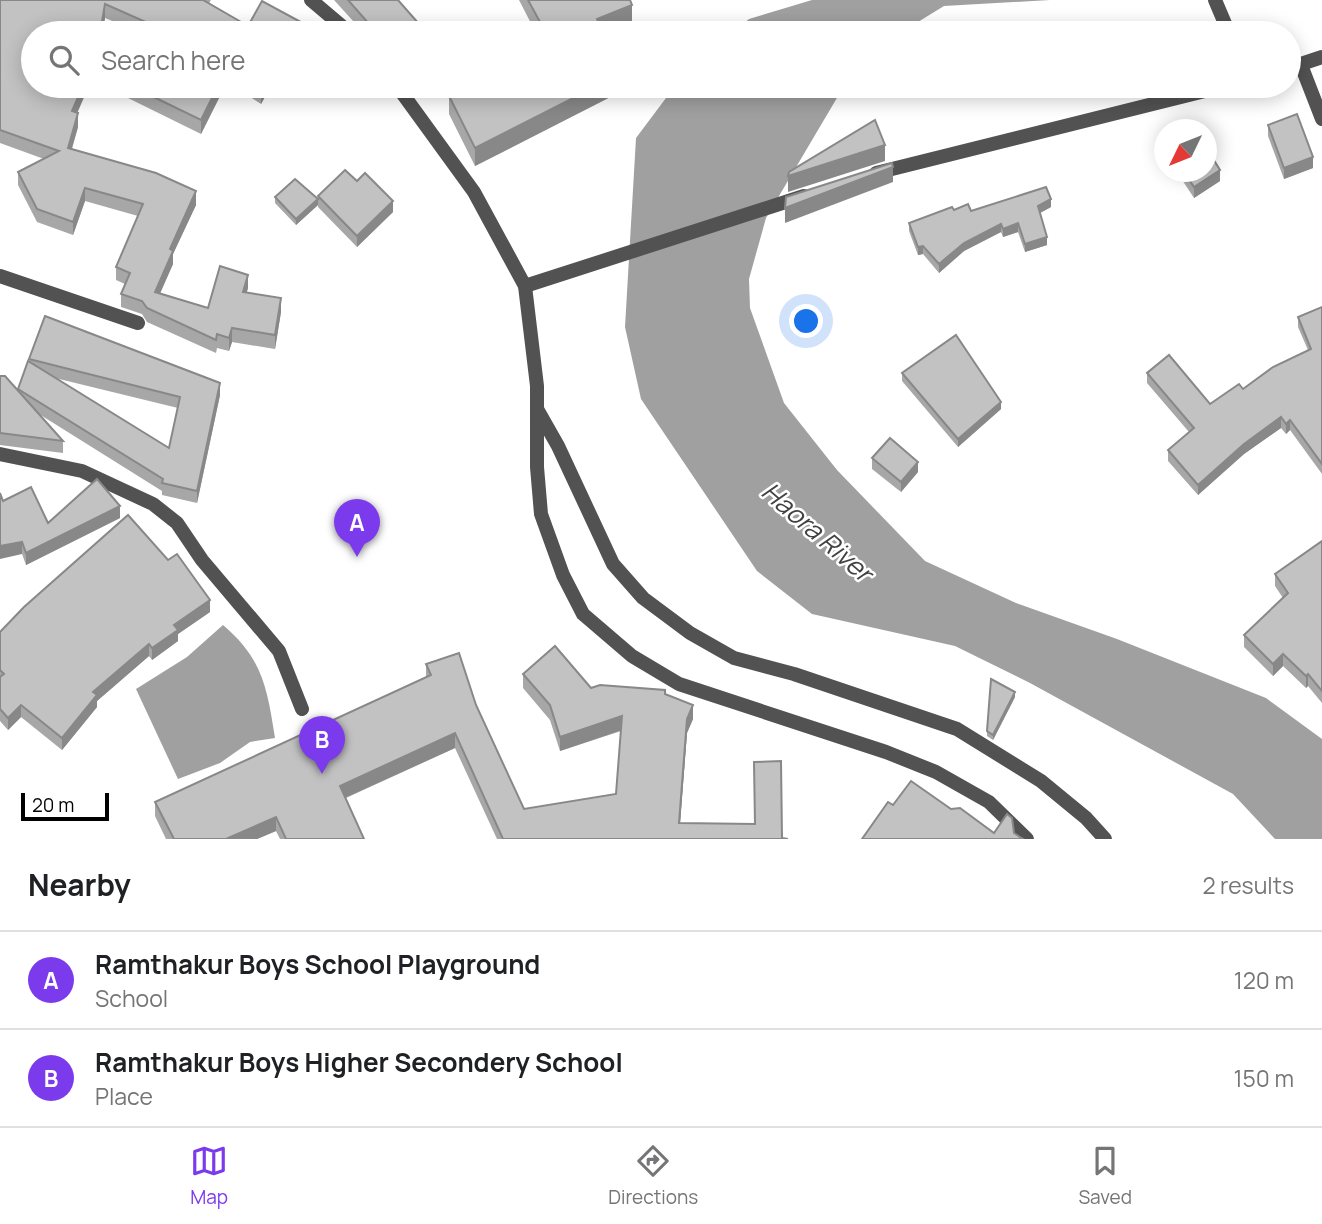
<!DOCTYPE html>
<style>
body{margin:0;font-family:Manrope,sans-serif;background:#f2f2f2;color:#202124}
.compass{position:absolute;left:1154px;top:119px;width:63px;height:63px;border-radius:50%;background:#fff;box-shadow:0 4px 18px #0003;rotate:227deg}
.scale{position:absolute;left:21px;bottom:18px;width:88px;box-sizing:border-box;padding-left:7px;border:4px solid #000;border-top:0;font-size:19px;line-height:24px;white-space:nowrap;color:#000;-webkit-text-stroke:5px #fff;paint-order:stroke}
.you{position:absolute;left:807px;top:322px;width:24px;height:24px;margin:-18px;border:5px solid #fff;border-radius:50%;background:#1a73e8;box-shadow:0 0 0 10px #1a73e833}
.badge{display:grid;place-items:center;width:46px;height:46px;border-radius:50%;background:#7c3aed;color:#fff;font-size:23px;font-weight:700}
.pin{position:absolute;translate:-50% -58px;filter:drop-shadow(0 2px 4px #0008)}
.pin::after{content:'';position:absolute;top:37px;width:24px;height:21px;background:inherit;clip-path:polygon(0 0,100% 0,50% 100%)}
.list{margin:0;padding:0;list-style:none}
h2{display:flex;justify-content:space-between;align-items:center;height:91px;margin:0;padding:0 28px;font-size:30px}
h2 small{font-size:23px;font-weight:400;color:#757577}
.list li{display:grid;grid-template-columns:46px 1fr auto;gap:21px;align-items:center;box-sizing:border-box;height:98px;padding:0 28px;border-top:2px solid #e0e0e0}
.list b{display:block;font-size:26px;white-space:nowrap}
.list p{margin:0;font-size:23px;white-space:nowrap;color:#757577}
.list em{font-size:23px;font-style:normal;color:#757577}
.icon{flex:none;width:38px;height:38px;fill:none;stroke:currentColor;stroke-width:2;stroke-linecap:round;stroke-linejoin:round}
.map{position:relative;flex:none;width:1322px;height:839px;overflow:hidden}
.search{position:absolute;background:#fff;box-shadow:0 4px 18px #0003;left:21px;right:21px;top:21px;height:77px;display:flex;align-items:center;gap:18px;box-sizing:border-box;padding:0 24px;border-radius:38px;color:#757577;font-size:26px}
.sheet{height:287px;background:#fff}
nav{display:flex;justify-content:space-around;align-items:center;box-sizing:border-box;height:98px;border-top:2px solid #e0e0e0;background:#fff;font-size:19px;color:#757577}
nav a{display:grid;justify-items:center;gap:4px}
nav .on{color:#7c3aed}
.map>svg:first-child{display:block}
.water{fill:#a0a0a0}
.lines{fill:none;stroke-linecap:round;stroke-linejoin:round}
.service{stroke:#525252;stroke-width:14}
.minor{stroke:#525252;stroke-width:14}
.tertiary{stroke:#525252;stroke-width:14}
.wall{fill:#a7a7a7;fill-rule:evenodd}
.shaded-wall{fill:#888}
.building{fill:#c2c2c2;stroke:#888;stroke-width:2}
.labels{text-anchor:middle;stroke-width:5;stroke-linejoin:round;paint-order:stroke}
.water-label{font-size:26px;font-style:italic;fill:#414141;stroke:#fff}
</style>
<div class="map">
<svg width="1322" height="839" viewBox="0 0 1322 839">
<rect width="100%" height="100%" fill="#fff"/>
<g class="water">
<path d="M812,0H1050L944,6L900,33H732L749,19Z"/>
<path d="M675,86H844L766,218L749,279L750,308L784,403L837,470L925,561L1016,603L1117,639L1266,698L1322,739V839H1275L1233,794L1030,683L955,646L812,614L757,571L641,399L625,327L636,138Z"/>
<path d="M223,625C263,659 267,688 275,738L250,742L220,763L178,779L136,689L187,657Z"/>
</g>
<g class="lines">
<path class="service" d="M0,276L138,323"/>
<g class="minor">
<path d="M1215,0L1229,33"/>
<path d="M1301,65L1322,119"/>
<path d="M0,454L82,471L153,504L177,523L202,560L279,651L302,709"/>
</g>
<g class="tertiary">
<path d="M311,0L350,33"/>
<path d="M1289,68L1322,57"/>
<path d="M397,86L474,192L525,286L537,386V467L541,514L563,575L583,614L632,656L679,684L886,752L936,772L989,802L1027,839"/>
<path d="M876,173L1225,86"/>
<path d="M525,286L804,196"/>
<path d="M537,409L558,446L613,564L643,598L690,633L734,658L794,674L957,729L1041,781L1086,818L1105,839"/>
</g>
</g>
<g class="wall">
<path d="M0,0H211L209,3L248,26L321,33H141L105,18L77,113L78,127L72,149L196,205L173,254V264L160,293L208,308L248,288L246,293L281,312L275,349L232,342L229,351L217,348L216,353L147,322L142,314L121,307V294L125,284L116,280V267L138,216L85,201L73,235L37,222L18,185V172L44,159L0,143Z"/>
<path d="M334,0H398L427,33H364Z"/>
<path d="M519,0H630L632,22L605,33H536Z"/>
<path d="M128,86H225L201,134L128,98Z"/>
<path d="M233,86H290L285,94L271,86L261,104Z"/>
<path d="M624,86V90L475,166L449,114V96Z"/>
<path d="M1268,125L1313,168L1284,179L1268,136Z"/>
<path d="M1177,172H1207L1220,181L1194,198Z"/>
<path d="M357,181L393,212L357,247L318,207V205L296,225L275,203V197L318,199V196Z"/>
<path d="M1051,207L1040,213L1047,245L1025,252L1018,232L1003,237L1001,232L964,251L939,273L923,254L918,255L909,231V223L954,210L971,211Z"/>
<path d="M1322,307V474L1290,430L1286,434L1281,428L1244,454L1198,495L1168,461V450L1189,432L1147,383V373L1210,404L1243,389L1308,350L1298,327V317Z"/>
<path d="M29,359L220,395L197,503L162,495V491L39,414L63,441V453L0,445V376L18,391ZM55,378L178,408L169,448Z"/>
<path d="M902,373L1001,409L958,447L902,381Z"/>
<path d="M872,458L918,472L901,492L872,469Z"/>
<path d="M3,501L48,523L120,518L26,565Z"/>
<path d="M1322,542V703L1308,686L1306,688L1283,666L1273,676L1244,647V635L1283,598L1275,586V574Z"/>
<path d="M210,612L178,634V641L152,660L149,656L97,701V707L62,750L21,717L8,730L0,721V632Z"/>
<path d="M426,664L476,705L524,809L616,794L621,731L560,751L550,720L523,688V674L591,688L665,694L693,719L687,733L680,823L788,839H497L455,748L346,798L364,839H280L276,831L257,839H166L155,816V802L426,677Z"/>
<path d="M1015,697L993,740L987,736V731Z"/>
</g>
<g class="shaded-wall">
<path d="M105,4V18L103,33H100Z"/>
<path d="M632,5V22L605,33L597,19Z"/>
<path d="M83,86H89L72,125V111Z"/>
<path d="M218,86H225L201,134V120Z"/>
<path d="M263,86H271L261,104V90Z"/>
<path d="M285,86H290L285,94Z"/>
<path d="M597,86H624V90L475,166V148Z"/>
<path d="M78,113V127L68,161V148Z"/>
<path d="M885,145V161L788,192V176Z"/>
<path d="M1313,157V168L1284,179V168Z"/>
<path d="M893,167V182L785,223V208Z"/>
<path d="M1220,170V181L1194,198V187Z"/>
<path d="M85,188V201L73,235V222Z"/>
<path d="M196,191V205L173,254V264L155,305V292L170,249Z"/>
<path d="M318,199V205L296,225V219Z"/>
<path d="M1051,199V207L1038,214V206Z"/>
<path d="M393,201V212L357,247V236Z"/>
<path d="M1018,223V232L1003,237V229Z"/>
<path d="M1001,224V232L964,251L939,273V264L964,243Z"/>
<path d="M1047,237V245L1025,252V244Z"/>
<path d="M923,246V254L918,255V247Z"/>
<path d="M248,275V288L243,306V292Z"/>
<path d="M281,298V312L275,349V335Z"/>
<path d="M232,328V342L229,351V338Z"/>
<path d="M220,383V395L197,503V491Z"/>
<path d="M1001,402V409L958,447V439Z"/>
<path d="M1281,417V428L1244,454L1198,495V485L1244,444Z"/>
<path d="M1290,420V430L1286,434V424Z"/>
<path d="M918,462V472L901,492V482Z"/>
<path d="M120,506V518L26,565V553Z"/>
<path d="M22,542V554L0,559V546Z"/>
<path d="M210,600V612L178,634V641L152,660V648L174,625Z"/>
<path d="M149,644V656L97,701V707L62,750V738L93,692Z"/>
<path d="M1283,654V666L1273,676V664Z"/>
<path d="M1308,674V686L1306,688V676Z"/>
<path d="M1015,692V697L993,740V735Z"/>
<path d="M21,705V717L8,730V718Z"/>
<path d="M693,705V719L687,733L679,837V823L687,719Z"/>
<path d="M622,716V730L560,751V737Z"/>
<path d="M455,733V748L340,800V786Z"/>
<path d="M276,817V831L257,839H226Z"/>
</g>
<g class="building">
<path d="M0,0H203L248,26L262,1L321,33H154L157,27L105,4L100,33H33V86H83L72,111L78,113L68,148L156,173L196,191L170,249L173,251L155,292L208,308L220,266L248,275L243,292L281,298L275,335L232,328L229,338L217,334L216,340L147,308L142,301L121,294L130,273L116,267L143,204L85,188L73,222L37,209L18,172L59,151L0,130Z"/>
<path d="M348,0H398L427,33H377Z"/>
<path d="M528,0H630L632,5L597,19L604,33H546Z"/>
<path d="M131,86H218L201,120Z"/>
<path d="M254,86H263L261,90Z"/>
<path d="M469,86H597L475,148L449,96Z"/>
<path d="M1297,114L1313,157L1284,168L1268,125Z"/>
<path d="M875,120L885,145L788,176L789,172Z"/>
<path d="M1190,122L1195,130H1179Z"/>
<path d="M1207,149L1220,170L1194,187L1184,172H1207Z"/>
<path d="M892,163L893,167L785,208L786,197Z"/>
<path d="M345,170L357,181L365,173L393,201L357,236L318,196Z"/>
<path d="M295,179L318,199L296,219L275,197Z"/>
<path d="M1046,187L1051,199L1038,206L1047,237L1025,244L1018,223L1003,229L1001,224L964,243L939,264L923,246L918,247L909,223L952,207L954,210L968,204L971,211Z"/>
<path d="M1322,307V464L1290,420L1286,424L1281,417L1244,444L1198,485L1168,450L1194,428L1147,373L1169,355L1210,404L1239,384L1243,389L1273,367L1311,349L1298,317Z"/>
<path d="M45,316L220,383L197,491L162,483L163,479L18,389L28,361L169,448L180,397L29,359Z"/>
<path d="M956,335L1001,402L958,439L902,373Z"/>
<path d="M0,376H5L63,441L0,433Z"/>
<path d="M890,438L918,462L901,482L872,458Z"/>
<path d="M97,479L120,506L26,553L22,542L0,546V493L3,501L31,487L48,523Z"/>
<path d="M128,515L168,560L177,554L210,600L174,625L178,630L152,648L149,644L93,692L97,695L62,738L21,705L8,718L0,709V677L4,674L0,670V632L24,607Z"/>
<path d="M1322,541V691L1308,674L1306,676L1283,654L1273,664L1244,635L1288,593L1275,574Z"/>
<path d="M555,646L591,688L600,685L665,690V694L693,705L687,719L679,823L755,824L754,762L781,761L782,838L788,839H503L455,733L340,786L364,839H286L276,817L226,839H174L155,802L431,675L426,664L459,653L476,705L524,809L616,794L622,716L560,737L550,705L523,674Z"/>
<path d="M991,679L1015,692L993,735L987,731Z"/>
<path d="M911,781L951,809L960,808L994,833L1007,814L1012,818L1014,833L1023,839H862L888,802L893,805Z"/>
</g>
<g class="labels">
<g class="water-label">
<text transform="translate(817 532) rotate(41)" y="9">Haora River</text>
</g>
</g>
</svg>
<svg class="compass" viewBox="-18 -18 36 36"><path d="M0-13l5 13h-10z" fill="#e53935"/><path d="M0 13l5-13h-10z" fill="#757577"/></svg>
<div class="scale">20 m</div>
<div class="you"></div>
<div class="pin badge" style="left:357px;top:557px">A</div>
<div class="pin badge" style="left:322px;top:774px">B</div>
<div class="search"><svg class="icon" aria-label="search" viewBox="0 0 24 24"><circle cx="10" cy="10" r="6"/><path d="M15 15l6 6"/></svg>Search here</div>
</div>
<section class="sheet">
<h2>Nearby<small>2 results</small></h2>
<ul class="list">
<li><span class="badge">A</span><div><b>Ramthakur Boys School Playground</b><p>School</p></div><em>120 m</em></li>
<li><span class="badge">B</span><div><b>Ramthakur Boys Higher Secondery School</b><p>Place</p></div><em>150 m</em></li>
</ul>
</section>
<nav>
<a class="on"><svg class="icon" aria-label="map" viewBox="0 0 24 24"><path d="M3 6l6-2 6 2 6-2v14l-6 2-6-2-6 2zM9 4v14M15 6v14"/></svg>Map</a>
<a><svg class="icon" aria-label="directions" viewBox="0 0 24 24"><path d="M12 3l9 9-9 9-9-9zM9 14v-3h6M13 9l2 2-2 2"/></svg>Directions</a>
<a><svg class="icon" aria-label="saved" viewBox="0 0 24 24"><path d="M7 4h10v16l-5-4-5 4z"/></svg>Saved</a>
</nav>
